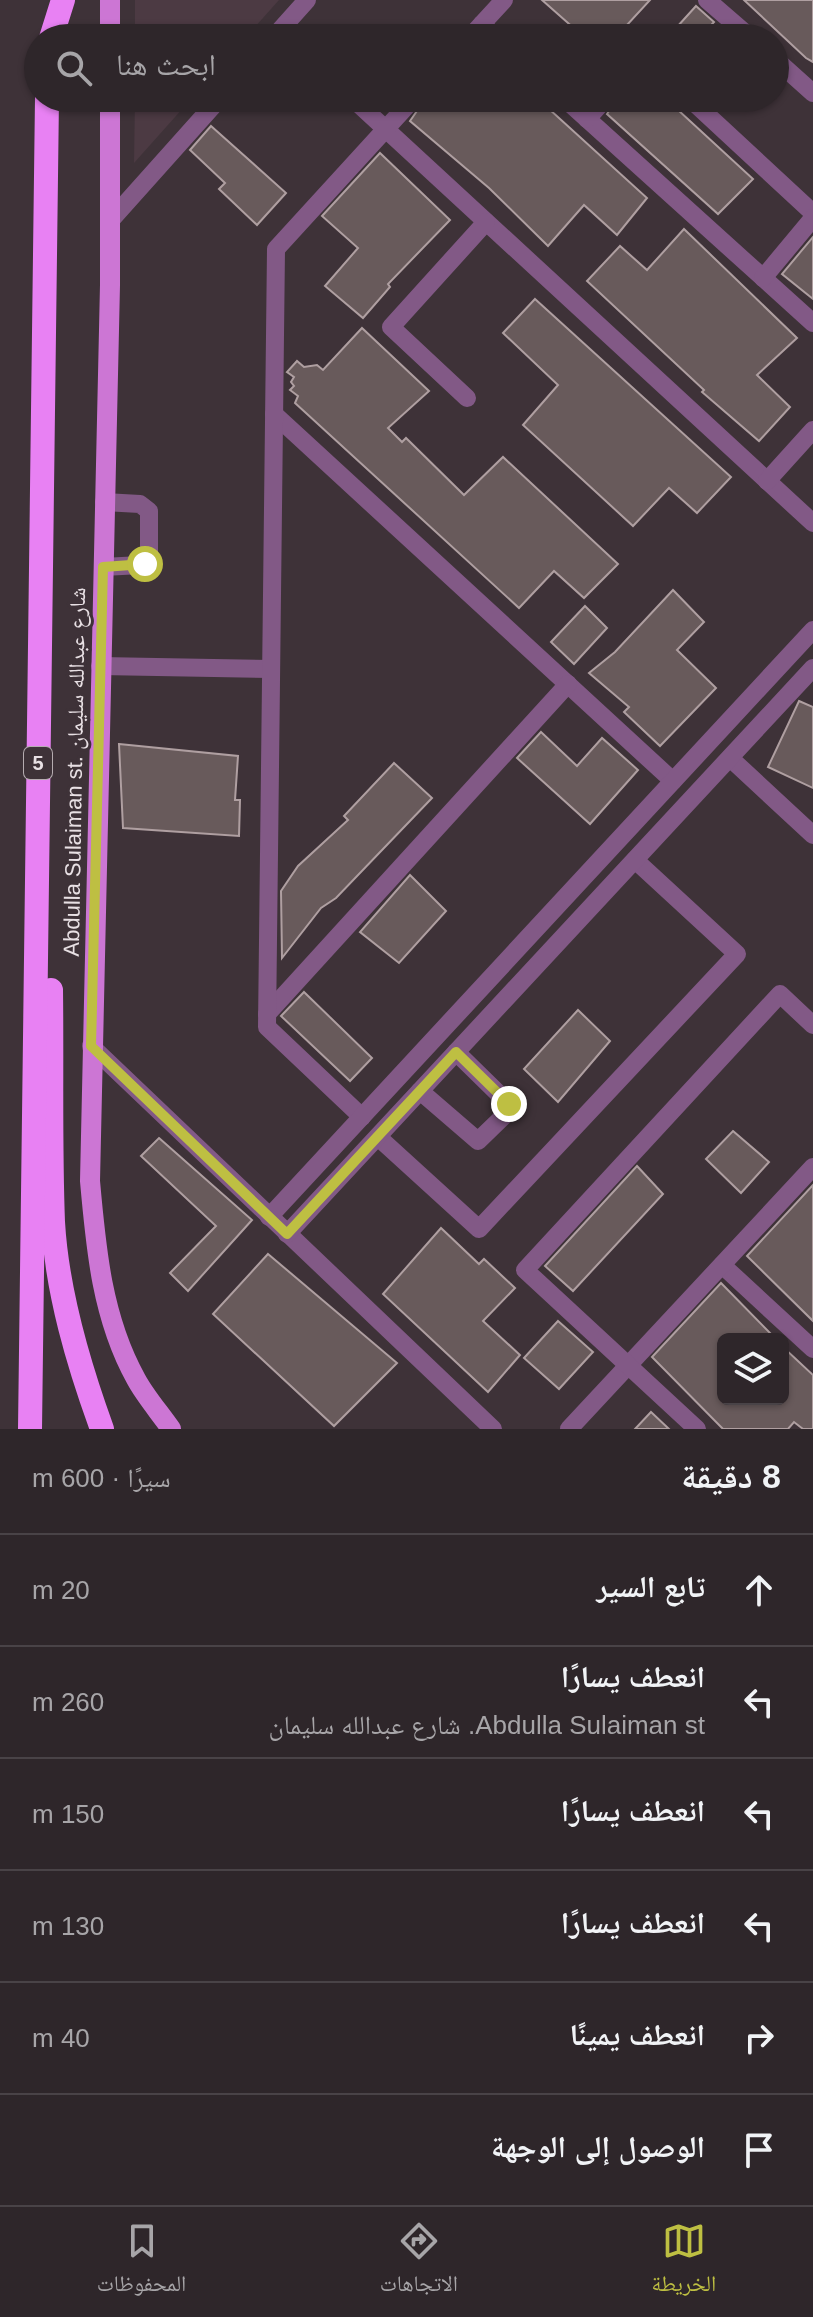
<!DOCTYPE html>
<html lang="ar">
<meta charset="utf-8">
<style>
body{margin:0;font-family:Arial,"Noto Naskh Arabic",sans-serif;background:#362e32;color:#f1f3f6;direction:rtl}
.controls{position:absolute;right:24px;bottom:24px;display:grid;overflow:hidden;border-radius:12px;box-shadow:0 2px 6px #0004}
.controls button{width:72px;height:72px;display:grid;place-items:center;padding:0;border:0;border-bottom:2px solid #494347;background:#2e262a;color:#f1f3f6;font:40px sans-serif}
.stop{position:absolute;width:24px;height:24px;margin:-18px;border:6px solid #bebf42;border-radius:50%;background:#fff}
.stop.end{background:#bebf42;border-color:#fff;box-shadow:0 2px 8px #0008}
.list{margin:0;padding:0;list-style:none}
h2{display:flex;justify-content:space-between;align-items:center;height:104px;margin:0;padding:0 32px;font-size:34px}
h2 small{font-size:26px;font-weight:400;color:#a7a5a8}
.list li{display:grid;grid-template-columns:52px 1fr auto;gap:24px;align-items:center;box-sizing:border-box;height:112px;padding:0 32px;border-top:2px solid #494347}
.list b{display:block;font-size:30px;white-space:nowrap}
.list p{margin:0;font-size:26px;white-space:nowrap;color:#a7a5a8}
.list em{font-size:26px;font-style:normal;color:#a7a5a8}
.icon{flex:none;width:44px;height:44px;fill:none;stroke:currentColor;stroke-width:2;stroke-linecap:round;stroke-linejoin:round}
.map{position:relative;flex:none;width:813px;height:1429px;overflow:hidden;direction:ltr}
.search{position:absolute;background:#2e262a;box-shadow:0 2px 6px #0004;left:24px;right:24px;top:24px;height:88px;display:flex;align-items:center;gap:20px;box-sizing:border-box;padding:0 28px;border-radius:44px;color:#a7a5a8;font-size:30px}
.sheet{height:776px;background:#2e262a}
nav{display:flex;justify-content:space-around;align-items:center;box-sizing:border-box;height:112px;border-top:2px solid #494347;background:#2e262a;font-size:22px;color:#a7a5a8}
nav a{display:grid;justify-items:center;gap:4px}
nav .on{color:#bebf42}
.map>svg:first-child{display:block}
.built{fill:#4c3a43}
.building{fill:#685a5b;stroke:#af9fa1;stroke-width:2}
.lines{fill:none;stroke-linecap:round;stroke-linejoin:round}
.minor{stroke:#825986;stroke-width:18}
.major{stroke:#cc76d4;stroke-width:20}
.highway{stroke:#e881f3;stroke-width:24}
.route{stroke:#bebf42;stroke-width:10}
.labels{text-anchor:middle;stroke-width:6;stroke-linejoin:round;paint-order:stroke}
.shield{fill:#3e3238;stroke:#b5acb0;stroke-width:2}
.shield-label{font-size:20px;font-weight:bold;fill:#e8e0e4}
.street-label{font-size:22px;fill:#e8e0e4;stroke:#3e3238}
</style>
<div class="map">
<svg width="813" height="1429" viewBox="0 0 813 1429">
<rect width="100%" height="100%" fill="#3e3238"/>
<g class="built">
<path d="M135,0H279L245,38H135Z"/>
<path d="M135,98H192L134,163Z"/>
</g>
<g class="building">
<path d="M542,0H650L615,38H585Z"/>
<path d="M744,0H813V62L806,58Z"/>
<path d="M696,6L714,22L699,38H667Z"/>
<path d="M426,98H459L464,103L468,98H537L647,198L617,235L584,205L548,246L489,188L410,121Z"/>
<path d="M618,98H665L753,179L718,214L607,114Z"/>
<path d="M211,126L286,193L257,225L219,189L225,183L190,150Z"/>
<path d="M380,153L450,220L388,284L390,287L363,318L325,286L358,248L322,216Z"/>
<path d="M684,229L797,338L757,375L790,407L759,441L702,392L704,390L587,281L620,246L647,270Z"/>
<path d="M813,237V299L782,274Z"/>
<path d="M535,299L731,477L697,513L669,488L633,526L523,425L558,385L503,333Z"/>
<path d="M362,328L429,391L388,428L402,442L406,438L464,495L503,457L618,564L584,598L554,571L519,608L295,403L298,396L290,390L294,386L291,382L294,377L287,372L297,361L304,367L317,365L323,370Z"/>
<path d="M673,590L704,622L677,650L716,688L660,746L624,712L629,707L589,673L615,652Z"/>
<path d="M585,606L607,628L574,664L551,642Z"/>
<path d="M799,701L813,707V788L768,767Z"/>
<path d="M541,732L577,766L602,738L638,770L590,824L517,758Z"/>
<path d="M119,744L238,756L235,800H240L239,836L123,828Z"/>
<path d="M394,763L432,798L336,898L321,908L282,958L281,891L298,866L348,820L344,816Z"/>
<path d="M410,875L446,911L399,963L360,932Z"/>
<path d="M304,992L372,1058L350,1081L281,1016Z"/>
<path d="M578,1010L610,1041L558,1102L524,1069Z"/>
<path d="M733,1131L769,1162L741,1193L706,1159Z"/>
<path d="M159,1138L252,1220L188,1291L170,1273L216,1226L141,1156Z"/>
<path d="M637,1166L663,1194L573,1291L545,1266Z"/>
<path d="M813,1185V1321L747,1256Z"/>
<path d="M441,1228L479,1264L484,1259L515,1288L483,1321L520,1355L488,1392L383,1294Z"/>
<path d="M268,1254L397,1363L334,1426L213,1314Z"/>
<path d="M721,1283L771,1334L766,1339H723V1399H783V1347L813,1375V1429H803L794,1422L788,1429H723L652,1357Z"/>
<path d="M558,1321L593,1352L559,1389L524,1358Z"/>
<path d="M651,1412L669,1429H635Z"/>
</g>
<g class="lines">
<g class="minor">
<path d="M707,0L751,38"/>
<path d="M482,24L497,38"/>
<path d="M273,38L307,0"/>
<path d="M469,38L504,0"/>
<path d="M775,59L813,93"/>
<path d="M352,98L813,523"/>
<path d="M564,98L813,323"/>
<path d="M689,98L813,213"/>
<path d="M587,119L606,98"/>
<path d="M110,221L220,98"/>
<path d="M763,278L813,218"/>
<path d="M467,398L391,327L486,222"/>
<path d="M274,414L673,781"/>
<path d="M767,481L813,430"/>
<path d="M103,567L141,565L149,561V511L140,504L104,502"/>
<path d="M100,666L271,669"/>
<path d="M730,758L813,835"/>
<path d="M267,1014L568,684"/>
<path d="M91,1046L493,1429"/>
<path d="M420,1091L478,1141L507,1113L509,1104L456,1052"/>
<path d="M362,1117L267,1027L276,249L414,98"/>
<path d="M378,1137L479,1229L737,954L635,860"/>
<path d="M269,1217L813,630"/>
<path d="M287,1234L813,668"/>
<path d="M722,1265L813,1349"/>
<path d="M569,1429L813,1167"/>
<path d="M697,1429L525,1270L780,994L813,1025"/>
</g>
<g class="major">
<path d="M110,38V0"/>
<path d="M110,98V285L90,1181C96,1249 102,1318 136,1379C145,1396 160,1413 171,1429"/>
</g>
<g class="highway">
<path d="M51,38L63,0"/>
<path d="M51,990C52,1067 50,1145 53,1222C57,1292 78,1363 102,1429"/>
<path d="M30,1429L47,98"/>
</g>
</g>
<g class="lines">
<path class="route" d="M145,564L103,567L91,1046L287,1234L456,1052L509,1104"/>
</g>
<g class="labels">
<rect class="shield" x="24" y="747" width="28" height="32" rx="6"/>
<g class="shield-label">
<text x="38" y="770">5</text>
</g>
<g class="street-label">
<text transform="translate(74 772) rotate(-89)" y="8">Abdulla Sulaiman st. شارع عبدالله سليمان</text>
</g>
</g>
</svg>
<div class="controls">
<button><svg class="icon" aria-label="layers" viewBox="0 0 24 24"><path d="M12 4l9 5-9 5-9-5zM3 14l9 5 9-5"/></svg></button>
</div>
<div class="stop" style="left:145px;top:564px"></div>
<div class="stop end" style="left:509px;top:1104px"></div>
<div class="search"><svg class="icon" aria-label="search" viewBox="0 0 24 24"><circle cx="10" cy="10" r="6"/><path d="M15 15l6 6"/></svg>ابحث هنا</div>
</div>
<section class="sheet">
<h2>8 دقيقة<small>سيرًا · 600 m</small></h2>
<ul class="list">
<li><svg class="icon" aria-label="ahead" viewBox="0 0 24 24"><path d="M12 20V5M6 11l6-6 6 6"/></svg><div><b>تابع السير</b></div><em>20 m</em></li>
<li><svg class="icon" aria-label="left" viewBox="0 0 24 24"><path d="M17 20v-9H6M10 6l-5 5 5 5"/></svg><div><b>انعطف يسارًا</b><p>Abdulla Sulaiman st. شارع عبدالله سليمان</p></div><em>260 m</em></li>
<li><svg class="icon" aria-label="left" viewBox="0 0 24 24"><path d="M17 20v-9H6M10 6l-5 5 5 5"/></svg><div><b>انعطف يسارًا</b></div><em>150 m</em></li>
<li><svg class="icon" aria-label="left" viewBox="0 0 24 24"><path d="M17 20v-9H6M10 6l-5 5 5 5"/></svg><div><b>انعطف يسارًا</b></div><em>130 m</em></li>
<li><svg class="icon" aria-label="right" viewBox="0 0 24 24"><path d="M7 20v-9h11M14 6l5 5-5 5"/></svg><div><b>انعطف يمينًا</b></div><em>40 m</em></li>
<li><svg class="icon" aria-label="arrive" viewBox="0 0 24 24"><path d="M6 21V4h12l-3 4 3 4H6"/></svg><div><b>الوصول إلى الوجهة</b></div></li>
</ul>
</section>
<nav>
<a class="on"><svg class="icon" aria-label="map" viewBox="0 0 24 24"><path d="M3 6l6-2 6 2 6-2v14l-6 2-6-2-6 2zM9 4v14M15 6v14"/></svg>الخريطة</a>
<a><svg class="icon" aria-label="directions" viewBox="0 0 24 24"><path d="M12 3l9 9-9 9-9-9zM9 14v-3h6M13 9l2 2-2 2"/></svg>الاتجاهات</a>
<a><svg class="icon" aria-label="saved" viewBox="0 0 24 24"><path d="M7 4h10v16l-5-4-5 4z"/></svg>المحفوظات</a>
</nav>
